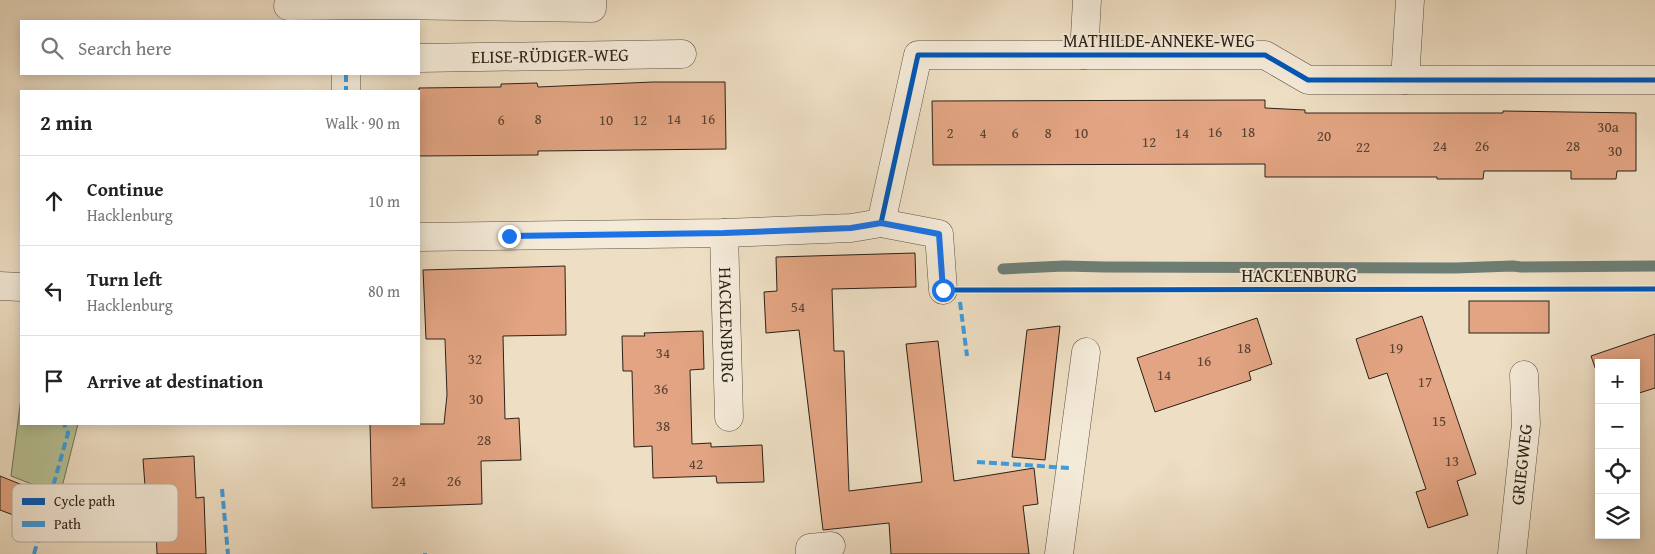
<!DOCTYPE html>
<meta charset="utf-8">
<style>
body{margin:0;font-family:"Gentium Book Plus",serif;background:#f6f6f6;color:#222}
.controls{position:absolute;right:15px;bottom:15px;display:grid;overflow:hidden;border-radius:0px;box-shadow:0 2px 12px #0003}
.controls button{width:45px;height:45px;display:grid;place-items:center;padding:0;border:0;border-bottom:1px solid #e0e0e0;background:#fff;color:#222;font:25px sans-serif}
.stop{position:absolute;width:15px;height:15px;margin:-11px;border:4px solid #1a73e8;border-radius:50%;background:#fff}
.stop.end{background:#1a73e8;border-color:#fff;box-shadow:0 1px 5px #0008}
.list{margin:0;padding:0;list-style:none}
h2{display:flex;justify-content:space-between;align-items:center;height:65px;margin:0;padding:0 20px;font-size:21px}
h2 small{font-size:16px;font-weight:400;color:#767676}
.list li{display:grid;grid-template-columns:32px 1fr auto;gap:15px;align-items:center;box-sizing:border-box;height:90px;padding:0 20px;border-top:1px solid #e0e0e0}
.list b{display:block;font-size:19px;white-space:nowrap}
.list p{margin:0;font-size:16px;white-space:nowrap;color:#767676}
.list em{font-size:16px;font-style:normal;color:#767676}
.icon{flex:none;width:28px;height:28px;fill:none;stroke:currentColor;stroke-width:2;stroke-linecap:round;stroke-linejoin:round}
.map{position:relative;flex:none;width:1655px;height:554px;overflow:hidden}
.search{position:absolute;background:#fff;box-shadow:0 2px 12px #0003;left:20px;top:20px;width:400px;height:55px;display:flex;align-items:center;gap:12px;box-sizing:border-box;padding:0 18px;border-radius:0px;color:#767676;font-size:19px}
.panel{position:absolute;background:#fff;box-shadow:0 2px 12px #0003;left:20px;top:90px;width:400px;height:335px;border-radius:0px}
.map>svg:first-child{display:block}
.green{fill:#b7c195;stroke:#717256}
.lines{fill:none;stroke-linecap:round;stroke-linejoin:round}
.stream{stroke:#6d7e75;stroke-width:11}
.building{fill:#e2a482;stroke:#2b2218}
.minor-casing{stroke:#5c5143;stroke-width:29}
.path{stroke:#2b2218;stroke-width:3;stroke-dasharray:1 2.5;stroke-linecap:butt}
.minor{stroke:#f4ead8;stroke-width:28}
.quiet{stroke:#3d9cdf;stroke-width:4;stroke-dasharray:8 4;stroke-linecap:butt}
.cycleway-casing{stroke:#f4ead8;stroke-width:8}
.cycleway{stroke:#0057b8;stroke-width:5}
.route{stroke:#1a73e8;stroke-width:6}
.labels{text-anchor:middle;stroke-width:4;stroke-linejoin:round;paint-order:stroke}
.number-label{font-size:15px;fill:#594232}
.street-label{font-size:18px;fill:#2b2218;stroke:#f4ead8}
.key{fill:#f4ead8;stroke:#b8ae9e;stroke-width:1}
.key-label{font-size:14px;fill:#2b2218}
</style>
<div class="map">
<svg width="1655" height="554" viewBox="0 0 1655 554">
<rect width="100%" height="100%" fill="#eedec3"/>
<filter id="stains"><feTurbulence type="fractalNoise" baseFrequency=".004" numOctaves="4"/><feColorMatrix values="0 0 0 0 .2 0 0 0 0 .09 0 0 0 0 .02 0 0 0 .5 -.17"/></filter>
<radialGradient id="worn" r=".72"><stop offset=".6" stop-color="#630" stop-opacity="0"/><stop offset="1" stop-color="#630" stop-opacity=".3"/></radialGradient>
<path class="green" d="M21,398V424H78L60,495L11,476Z"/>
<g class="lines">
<path class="stream" d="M1003,269L1064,266L1105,267L1455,268L1513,266L1521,267L1655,266"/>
</g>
<g class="building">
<path d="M653,82H725L726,149L538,151V155L419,156V88L501,87V84L537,83L538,87Z"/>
<path d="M1265,100V108L1305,110V113H1503V111L1636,113V171H1617L1616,179H1571V171H1484L1483,179H1437V177H1265V164L933,165L932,101Z"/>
<path d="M915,253L916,287L832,289L834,351H844L849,491L922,482L906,344L938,341L954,481L1034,468L1038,504L1023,506L1029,554H891L889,523L823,530L799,330L766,333L764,292L777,291L776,257Z"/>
<path d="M565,266L566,335L503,336L505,419L519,418L521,460L481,461L482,504L372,508L370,424H444L447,395L445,339H426L423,270Z"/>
<rect x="1469" y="301" width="80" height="32"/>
<path d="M1422,316L1476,474L1457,481L1468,515L1428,528L1416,492L1426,489L1387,373L1369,379L1356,339Z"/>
<path d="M1257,318L1272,364L1249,372L1251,380L1155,412L1137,358Z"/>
<path d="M1060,326L1045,460L1012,457L1027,330Z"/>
<path d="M703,331L704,369L690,370L692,444L711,443V447L762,445L764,482L717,483L716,476L653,478L652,446L634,447L632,371H623L622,336H645L644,333Z"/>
<path d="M1655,334V388L1636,394V363H1599V379L1591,356Z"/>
<path d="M194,456L196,498L204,497L206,554H157L155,500H146L143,459Z"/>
<path d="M0,476L35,490L24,519L0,510Z"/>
</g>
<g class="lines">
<g class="minor-casing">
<g id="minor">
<path d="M288,6L391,5L592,8V0"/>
<path d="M1084,55L1087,0"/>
<path id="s1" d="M419,58L682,54"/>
<path d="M346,74V91"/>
<path d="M1405,80L1410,0"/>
<path d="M881,223L918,55H1265L1308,80H1655"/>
<path id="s2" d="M724,233L729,417"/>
<path d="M419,237L724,233L851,228L881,223L939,234L943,290"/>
<path d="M0,286L21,287"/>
<path d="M810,554V548L831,546"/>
<path d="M1059,554L1086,352"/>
<path id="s3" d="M1512,554L1526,424L1524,375"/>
</g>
</g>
<path class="path" d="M976,290L1655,289"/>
<use href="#minor" class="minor"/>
<g class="quiet">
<path d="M346,74V91"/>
<path d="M960,302L967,356"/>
<path d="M977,462L1070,468"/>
<path d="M222,489L228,554"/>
<path d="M425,553V554"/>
<path d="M34,554L68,433L64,424"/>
</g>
<g class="cycleway-casing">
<g id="cycleway">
<path d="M881,223L918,55H1265L1308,80H1655"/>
<path d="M943,290L1655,289"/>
</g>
</g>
<use href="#cycleway" class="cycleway"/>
</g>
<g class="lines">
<path class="route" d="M509,236L724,233L851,228L881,223L939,234L943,290"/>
</g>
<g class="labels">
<g class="number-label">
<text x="538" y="124">8</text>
<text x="674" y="124">14</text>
<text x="708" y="124">16</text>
<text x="501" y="125">6</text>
<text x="606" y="125">10</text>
<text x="640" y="125">12</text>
<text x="1608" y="132">30a</text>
<text x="1215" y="137">16</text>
<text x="1248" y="137">18</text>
<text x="950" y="138">2</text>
<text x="983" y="138">4</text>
<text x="1015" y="138">6</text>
<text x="1048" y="138">8</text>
<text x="1081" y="138">10</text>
<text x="1182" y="138">14</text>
<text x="1324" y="141">20</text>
<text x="1149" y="147">12</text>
<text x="1440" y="151">24</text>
<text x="1482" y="151">26</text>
<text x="1573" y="151">28</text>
<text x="1363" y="152">22</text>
<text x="1615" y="156">30</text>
<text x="798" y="312">54</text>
<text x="1244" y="353">18</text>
<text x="1396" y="353">19</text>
<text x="663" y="358">34</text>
<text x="475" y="364">32</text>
<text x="1204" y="366">16</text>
<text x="1164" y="380">14</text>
<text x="1425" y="387">17</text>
<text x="661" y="394">36</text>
<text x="476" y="404">30</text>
<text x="1439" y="426">15</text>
<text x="663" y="431">38</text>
<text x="484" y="445">28</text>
<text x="1452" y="466">13</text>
<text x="696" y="469">42</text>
<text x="399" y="486">24</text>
<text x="454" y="486">26</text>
</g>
<g class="street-label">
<text x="1159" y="47">MATHILDE-ANNEKE-WEG</text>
<text dy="6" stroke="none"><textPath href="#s1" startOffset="131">ELISE-RÜDIGER-WEG</textPath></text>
<text x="1299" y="282">HACKLENBURG</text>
<text dy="6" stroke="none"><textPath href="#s2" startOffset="92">HACKLENBURG</textPath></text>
<text dy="6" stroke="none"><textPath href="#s3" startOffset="90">GRIEGWEG</textPath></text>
</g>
</g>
<rect x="12" y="484" width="166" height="58" rx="8" class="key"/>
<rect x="22" y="498" width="23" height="7" fill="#0057b8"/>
<rect x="22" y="521" width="23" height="6" fill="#3d9cdf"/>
<g class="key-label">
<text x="54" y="506">Cycle path</text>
<text x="54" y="529">Path</text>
</g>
<rect width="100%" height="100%" filter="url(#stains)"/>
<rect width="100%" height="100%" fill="url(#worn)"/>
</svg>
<div class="controls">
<button>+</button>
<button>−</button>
<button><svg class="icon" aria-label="locate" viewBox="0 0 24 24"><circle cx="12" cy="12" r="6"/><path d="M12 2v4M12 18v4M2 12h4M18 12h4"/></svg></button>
<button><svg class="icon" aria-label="layers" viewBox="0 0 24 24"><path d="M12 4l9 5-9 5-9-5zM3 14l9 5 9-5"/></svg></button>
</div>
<div class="stop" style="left:943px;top:290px"></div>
<div class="stop end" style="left:509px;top:236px"></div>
<div class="search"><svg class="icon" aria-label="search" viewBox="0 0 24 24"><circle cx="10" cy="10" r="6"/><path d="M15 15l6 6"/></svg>Search here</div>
<section class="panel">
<h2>2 min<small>Walk · 90 m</small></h2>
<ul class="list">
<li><svg class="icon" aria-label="ahead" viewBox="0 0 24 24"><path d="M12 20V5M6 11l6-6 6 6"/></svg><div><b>Continue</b><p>Hacklenburg</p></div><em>10 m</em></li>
<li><svg class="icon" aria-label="left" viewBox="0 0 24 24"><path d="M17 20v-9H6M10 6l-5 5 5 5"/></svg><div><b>Turn left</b><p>Hacklenburg</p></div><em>80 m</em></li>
<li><svg class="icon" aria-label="arrive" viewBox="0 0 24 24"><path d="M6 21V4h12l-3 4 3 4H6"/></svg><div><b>Arrive at destination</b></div></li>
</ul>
</section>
</div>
